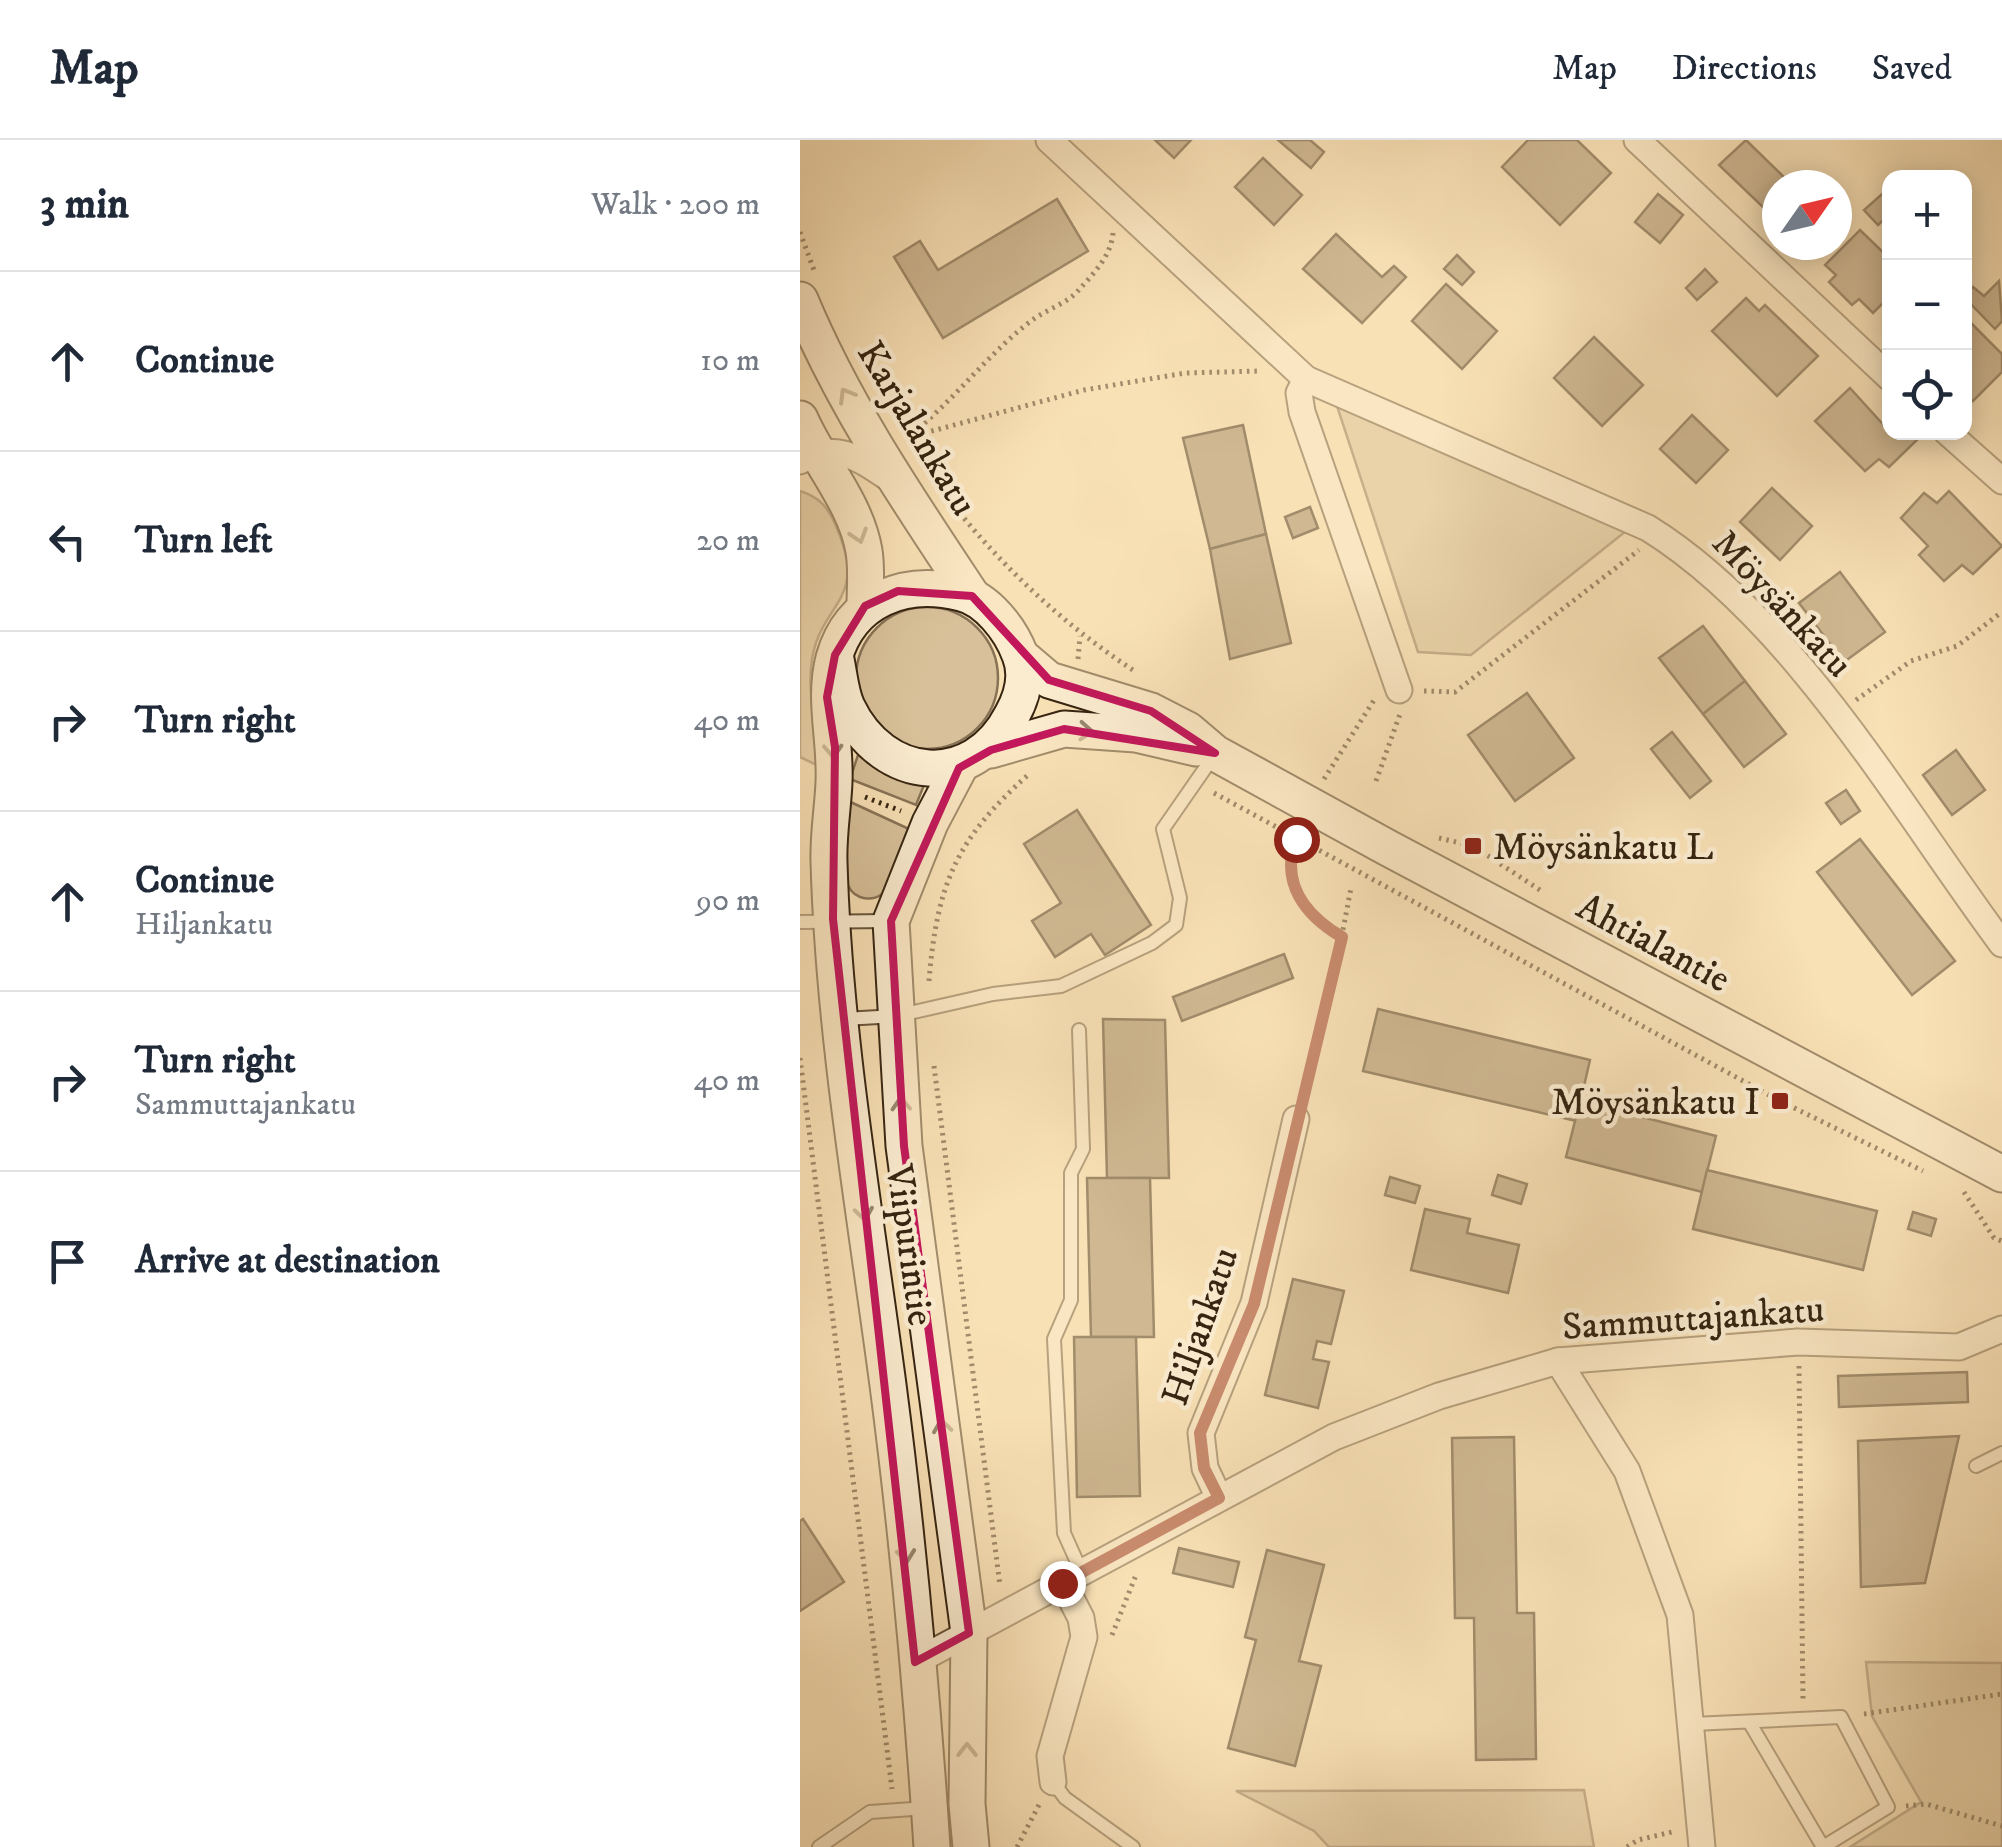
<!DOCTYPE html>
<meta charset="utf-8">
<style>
body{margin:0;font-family:"IM FELL DW Pica",serif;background:#f6f6f7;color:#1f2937}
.controls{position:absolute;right:30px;top:30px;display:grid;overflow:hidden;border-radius:20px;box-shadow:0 5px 25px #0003}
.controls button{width:90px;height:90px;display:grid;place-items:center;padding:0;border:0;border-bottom:2px solid #e0e1e3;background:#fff;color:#1f2937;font:50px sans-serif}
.compass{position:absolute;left:962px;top:30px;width:90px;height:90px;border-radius:50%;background:#fff;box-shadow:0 5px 25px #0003;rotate:56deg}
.stop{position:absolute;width:30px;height:30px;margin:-22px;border:8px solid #8f2418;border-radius:50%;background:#fff}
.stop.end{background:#8f2418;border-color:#fff;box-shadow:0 2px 10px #0008}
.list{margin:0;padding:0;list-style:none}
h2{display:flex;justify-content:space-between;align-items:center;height:130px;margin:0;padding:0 40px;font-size:42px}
h2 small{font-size:32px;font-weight:400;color:#747a83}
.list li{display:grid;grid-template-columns:65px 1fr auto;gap:30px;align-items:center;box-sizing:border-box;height:180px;padding:0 40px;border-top:2px solid #e0e1e3}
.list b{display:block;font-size:38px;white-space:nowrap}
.list p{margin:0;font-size:32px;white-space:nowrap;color:#747a83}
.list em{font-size:32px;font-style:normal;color:#747a83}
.icon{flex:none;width:55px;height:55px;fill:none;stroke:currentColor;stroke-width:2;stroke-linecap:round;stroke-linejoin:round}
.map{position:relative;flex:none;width:1202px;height:1707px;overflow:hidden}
header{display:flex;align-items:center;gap:60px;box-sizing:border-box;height:140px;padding:0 50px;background:#fff;border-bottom:2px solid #e0e1e3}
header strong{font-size:48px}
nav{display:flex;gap:55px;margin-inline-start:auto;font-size:35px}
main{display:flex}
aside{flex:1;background:#fff}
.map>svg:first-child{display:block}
.green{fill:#d8c19a;stroke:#877256;stroke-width:2.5}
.building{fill:#9b8667;stroke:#362411;stroke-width:2.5}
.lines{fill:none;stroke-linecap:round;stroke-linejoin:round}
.lane-casing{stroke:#67533a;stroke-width:16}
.street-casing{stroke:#67533a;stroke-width:29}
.secondary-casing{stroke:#362411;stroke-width:39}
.path{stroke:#362411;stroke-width:5;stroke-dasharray:2.5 5;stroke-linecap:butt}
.lane{stroke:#fbecd0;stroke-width:12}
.street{stroke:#fbecd0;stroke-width:25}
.secondary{stroke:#fbecd0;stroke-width:35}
.oneway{stroke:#988870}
.route{stroke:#8f2418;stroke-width:12}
.marked{fill:none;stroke:#c2185b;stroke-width:8;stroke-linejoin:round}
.poi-dot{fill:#8f2418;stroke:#fbecd0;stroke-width:4}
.labels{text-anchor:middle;stroke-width:9;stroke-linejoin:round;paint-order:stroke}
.street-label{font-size:38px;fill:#362411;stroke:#fbecd0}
.poi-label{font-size:38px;fill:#362411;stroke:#fbecd0;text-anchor:start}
</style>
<header>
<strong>Map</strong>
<nav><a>Map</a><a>Directions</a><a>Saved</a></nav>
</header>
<main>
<aside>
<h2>3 min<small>Walk · 200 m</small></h2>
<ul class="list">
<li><svg class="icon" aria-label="ahead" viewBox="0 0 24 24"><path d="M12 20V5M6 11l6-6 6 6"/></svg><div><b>Continue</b></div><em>10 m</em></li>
<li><svg class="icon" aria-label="left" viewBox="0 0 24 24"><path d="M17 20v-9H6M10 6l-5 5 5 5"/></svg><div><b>Turn left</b></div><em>20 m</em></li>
<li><svg class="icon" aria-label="right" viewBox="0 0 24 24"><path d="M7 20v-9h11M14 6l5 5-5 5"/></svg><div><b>Turn right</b></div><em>40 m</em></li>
<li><svg class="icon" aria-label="ahead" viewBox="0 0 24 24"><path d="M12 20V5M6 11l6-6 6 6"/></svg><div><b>Continue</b><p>Hiljankatu</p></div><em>90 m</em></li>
<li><svg class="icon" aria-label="right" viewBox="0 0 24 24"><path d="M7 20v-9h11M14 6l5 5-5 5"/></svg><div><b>Turn right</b><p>Sammuttajankatu</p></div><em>40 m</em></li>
<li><svg class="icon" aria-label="arrive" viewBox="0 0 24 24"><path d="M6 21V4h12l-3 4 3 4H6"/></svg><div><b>Arrive at destination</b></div></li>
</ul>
</aside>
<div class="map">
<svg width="1202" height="1707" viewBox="0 0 1202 1707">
<rect width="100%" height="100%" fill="#f9e1b6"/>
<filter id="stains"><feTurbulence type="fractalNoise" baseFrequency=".002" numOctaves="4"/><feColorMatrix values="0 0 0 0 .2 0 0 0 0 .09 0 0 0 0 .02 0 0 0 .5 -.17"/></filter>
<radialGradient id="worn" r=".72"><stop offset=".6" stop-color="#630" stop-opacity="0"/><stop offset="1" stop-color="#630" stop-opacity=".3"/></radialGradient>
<g class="green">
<path d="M535,260L826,391L671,515L618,512Z"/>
<path d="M0,351C19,357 28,367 36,386C71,466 16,461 11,528C8,560 18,596 23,628L0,617Z"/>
<circle cx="127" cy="538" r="71"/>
<path d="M58,615L101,640L124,645L116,665L50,639Z"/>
<path d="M44,659L109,689C102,711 95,769 60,757C52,754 48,748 46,739C41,715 44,685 44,659Z"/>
<path d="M1066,1522L1202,1523V1707H1050L1121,1662L1072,1576Z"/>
<path d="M784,1650L794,1707H529L514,1691L436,1651Z"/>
</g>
<g class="building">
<path d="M355,0H391L374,18Z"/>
<path d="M478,0H510L524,12L511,28Z"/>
<path d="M728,0H777L811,33L760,85L702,27Z"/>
<path d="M946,0L991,44L977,45V59L966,70L919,25Z"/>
<path d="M463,18L502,55L474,85L435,47Z"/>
<path d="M1090,47V74L1078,85L1064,70Z"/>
<path d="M858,54L883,75L860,103L835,82Z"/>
<path d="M257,59L288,111L143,198L94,117L120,101L138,130Z"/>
<path d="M1060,90L1090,119V156L1073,173L1059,159L1052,165L1029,142L1036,135L1025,125Z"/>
<path d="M536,94L582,137L594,126L606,137L562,183L503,129Z"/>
<path d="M657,115L674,132L662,145L644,129Z"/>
<path d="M905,129L917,142L897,160L886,148Z"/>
<path d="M1199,141L1202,181L1195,189L1164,157L1173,147L1184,156Z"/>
<path d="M646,144L697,191L662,229L612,181Z"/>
<path d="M946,158L959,171L965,165L1018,216L977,256L912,191Z"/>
<path d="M1164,176L1202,214V232L1173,261L1164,253Z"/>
<path d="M794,197L843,245L802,286L754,238Z"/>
<path d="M1050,248L1090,292H1115L1120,297L1089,327L1079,319L1065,331L1015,281Z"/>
<path d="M892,275L928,310L896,343L860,309Z"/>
<path d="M443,285L466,394L410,409L383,298Z"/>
<path d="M972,348L1012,386L980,420L940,382Z"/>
<path d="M1149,351L1202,406L1173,434L1162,425L1144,441L1119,415L1128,406L1101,378L1124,353L1137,363Z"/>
<path d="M510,367L518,388L493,398L485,377Z"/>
<path d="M466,394L491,503L430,519L410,409Z"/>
<path d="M1040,432L1085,492L1044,522L999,463Z"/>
<path d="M903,486L945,541L903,574L859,518Z"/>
<path d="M945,541L986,594L944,627L903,574Z"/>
<path d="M727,553L774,618L715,661L668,595Z"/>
<path d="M872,592L911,641L890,658L851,609Z"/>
<path d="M1156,610L1185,650L1152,675L1123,635Z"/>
<path d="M1046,650L1060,671L1041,684L1026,663Z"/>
<path d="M277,670L351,785L305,815L291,794L255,817L232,781L261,763L224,704Z"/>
<path d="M1060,699L1155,821L1112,855L1017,732Z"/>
<path d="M484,814L493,838L382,881L373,857Z"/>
<path d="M578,869L790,920L776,981L563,931Z"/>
<path d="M303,879L365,880L369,1038H307Z"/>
<path d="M780,961L916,996L902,1052L766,1017Z"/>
<path d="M907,1030L1077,1071L1063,1130L893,1089Z"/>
<path d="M698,1035L727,1044L721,1064L692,1055Z"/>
<path d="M590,1037L620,1046L615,1063L585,1055Z"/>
<path d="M287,1038H350L354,1197H291Z"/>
<path d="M625,1069L670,1079L667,1093L719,1105L708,1153L611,1130Z"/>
<path d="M1113,1072L1136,1079L1131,1096L1108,1089Z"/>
<path d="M493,1139L544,1151L531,1204L517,1201L513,1219L529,1222L518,1268L465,1255Z"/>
<path d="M274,1197H336L340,1356L277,1357Z"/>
<path d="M1167,1232L1168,1262L1039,1267L1038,1236Z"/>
<path d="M1159,1296L1125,1443L1061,1447L1058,1301Z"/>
<path d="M714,1297L717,1473H734L736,1619L676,1620L674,1478H655L652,1298Z"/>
<path d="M3,1379L44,1442L0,1471V1381Z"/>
<path d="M379,1408L439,1422L433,1447L373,1433Z"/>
<path d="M467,1410L524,1425L499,1521L521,1526L495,1626L428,1608L456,1500L445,1497Z"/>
</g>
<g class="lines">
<g class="lane-casing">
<g id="lane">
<path d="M0,782L87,781"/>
<path d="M44,879L96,876L193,854L261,846L352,803L376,785L380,758L363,689L415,614"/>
<path d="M279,890L283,1009L271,1033V1160L254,1199L264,1393L281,1431"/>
<path d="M1176,1326L1202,1313"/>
<path d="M893,1584L1041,1577L1088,1667L1023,1707L951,1585"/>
<path d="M253,1642L265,1658L333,1707"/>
<path d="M19,1707L70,1672L127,1668"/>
</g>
</g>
<g class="street-casing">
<g id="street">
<path d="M249,0L506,239L848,388C994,479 1100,667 1202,804"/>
<path d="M837,0L1090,238"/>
<path d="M506,239L499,253L502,272L599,550"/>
<path d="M1147,292L1202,341"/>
<path d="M0,321C37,300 62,320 93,341"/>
<path d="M758,1221L827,1331L880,1475L902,1707"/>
<path d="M419,1358L405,1328L401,1293L454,1163L496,979"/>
<path d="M115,1522L534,1297L639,1256L758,1221L998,1202L1159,1207L1202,1189"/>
<path d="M253,1642L250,1616L284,1497L281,1478L263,1443"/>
</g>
</g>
<g class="secondary-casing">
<g id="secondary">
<path d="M0,160C44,266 109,361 172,456"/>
<path d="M0,279C19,323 56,363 64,411C67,429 65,449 65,466"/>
<path d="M35,515C39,531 40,552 47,567C83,643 173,651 212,575C222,557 228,535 220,515C211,490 187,459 161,453C105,439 51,459 34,518C23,560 36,599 34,642C33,668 28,695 29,722C34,897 65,1071 88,1245C108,1398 122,1554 132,1707"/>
<path d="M222,517L249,540L351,571L388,590L415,613L588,708L1202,1034"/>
<path d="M191,610L264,589L336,594L396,608"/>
<path d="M159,628L130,683L91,781L104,1006L169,1493L167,1664L171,1707"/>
</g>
</g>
<g class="path">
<path d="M0,92L15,133"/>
<path d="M313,93C311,117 292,135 277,152C264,165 245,170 231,181C185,216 152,264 106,298L284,250L385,233L460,231"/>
<path d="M150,361C203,428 265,486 336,532"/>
<path d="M278,519L280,496"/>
<path d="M624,551L655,552L839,410"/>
<path d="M1056,560L1111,521L1157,506L1202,472"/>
<path d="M524,639L576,557"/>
<path d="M576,641L600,574"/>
<path d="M414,653L980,961L1123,1031"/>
<path d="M65,657L101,671"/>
<path d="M639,698L673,706L743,752"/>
<path d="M496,699C480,743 505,775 541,797"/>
<path d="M129,841C137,744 156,699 229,634"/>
<path d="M0,918L92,1649"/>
<path d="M134,926L200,1446"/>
<path d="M502,957L527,873L551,748"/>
<path d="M1164,1052L1194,1098L1202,1101"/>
<path d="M999,1226L1003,1560"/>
<path d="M312,1495L336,1435"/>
<path d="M1064,1574L1202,1554"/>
<path d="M1106,1666L1126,1664L1202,1686"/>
<path d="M217,1707L241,1661"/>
<path d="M827,1707L838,1700L876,1691"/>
</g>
<use href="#lane" class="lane"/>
<use href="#street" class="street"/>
<use href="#secondary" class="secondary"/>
</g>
<defs><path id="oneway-chevron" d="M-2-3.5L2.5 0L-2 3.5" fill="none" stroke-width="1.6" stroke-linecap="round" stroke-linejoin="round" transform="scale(2.5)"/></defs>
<g class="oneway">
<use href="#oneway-chevron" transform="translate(46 255) rotate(-121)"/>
<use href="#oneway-chevron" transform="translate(59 396) rotate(72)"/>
<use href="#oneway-chevron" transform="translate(286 591) rotate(4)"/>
<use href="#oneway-chevron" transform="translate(33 611) rotate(87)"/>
<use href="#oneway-chevron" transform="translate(101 964) rotate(-93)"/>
<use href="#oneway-chevron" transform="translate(64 1074) rotate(82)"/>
<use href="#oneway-chevron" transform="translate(142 1286) rotate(-98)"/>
<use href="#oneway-chevron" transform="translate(106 1416) rotate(84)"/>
<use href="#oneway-chevron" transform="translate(167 1610) rotate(-90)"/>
</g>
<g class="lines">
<path class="route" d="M262,1443L419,1358L404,1328L400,1293L454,1164L542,797C505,775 480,743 496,699"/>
</g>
<path d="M0 0H1202V1707H0ZM98,451L172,456L249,540L351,571L415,613L264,589L191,610L159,628L91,781L104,1006L169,1493L115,1522L33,779L35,607L27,557L35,515L65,466Z" fill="#f9e1b6" fill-opacity=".55" fill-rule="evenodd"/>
<path class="marked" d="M98,451L172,456L249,540L351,571L415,613L264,589L191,610L159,628L91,781L104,1006L169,1493L115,1522L33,779L35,607L27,557L35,515L65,466Z"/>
<g class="poi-dot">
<rect x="663" y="696" width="20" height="20" rx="5"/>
<rect x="970" y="951" width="20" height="20" rx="5"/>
</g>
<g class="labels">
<g class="street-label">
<text transform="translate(118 288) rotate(59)" y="13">Karjalankatu</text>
<text transform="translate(983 463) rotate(47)" y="13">Möysänkatu</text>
<text transform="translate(854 802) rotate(28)" y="13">Ahtialantie</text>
<text transform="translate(111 1105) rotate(82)" y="13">Viipurintie</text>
<text transform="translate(893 1177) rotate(-4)" y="13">Sammuttajankatu</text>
<text transform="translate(399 1186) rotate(-71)" y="13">Hiljankatu</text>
</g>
<g class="poi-label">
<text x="693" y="719">Möysänkatu L</text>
<text x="960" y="974" text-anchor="end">Möysänkatu I</text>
</g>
</g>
<rect width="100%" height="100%" filter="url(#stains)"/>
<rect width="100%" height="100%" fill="url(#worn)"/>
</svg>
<div class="controls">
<button>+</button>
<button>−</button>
<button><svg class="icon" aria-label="locate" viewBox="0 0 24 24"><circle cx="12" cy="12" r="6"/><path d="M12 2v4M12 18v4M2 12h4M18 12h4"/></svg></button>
</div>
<svg class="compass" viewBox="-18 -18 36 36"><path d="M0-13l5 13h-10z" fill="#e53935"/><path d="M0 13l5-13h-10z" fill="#747a83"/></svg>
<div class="stop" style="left:496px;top:699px"></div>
<div class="stop end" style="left:262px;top:1443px"></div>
</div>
</main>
